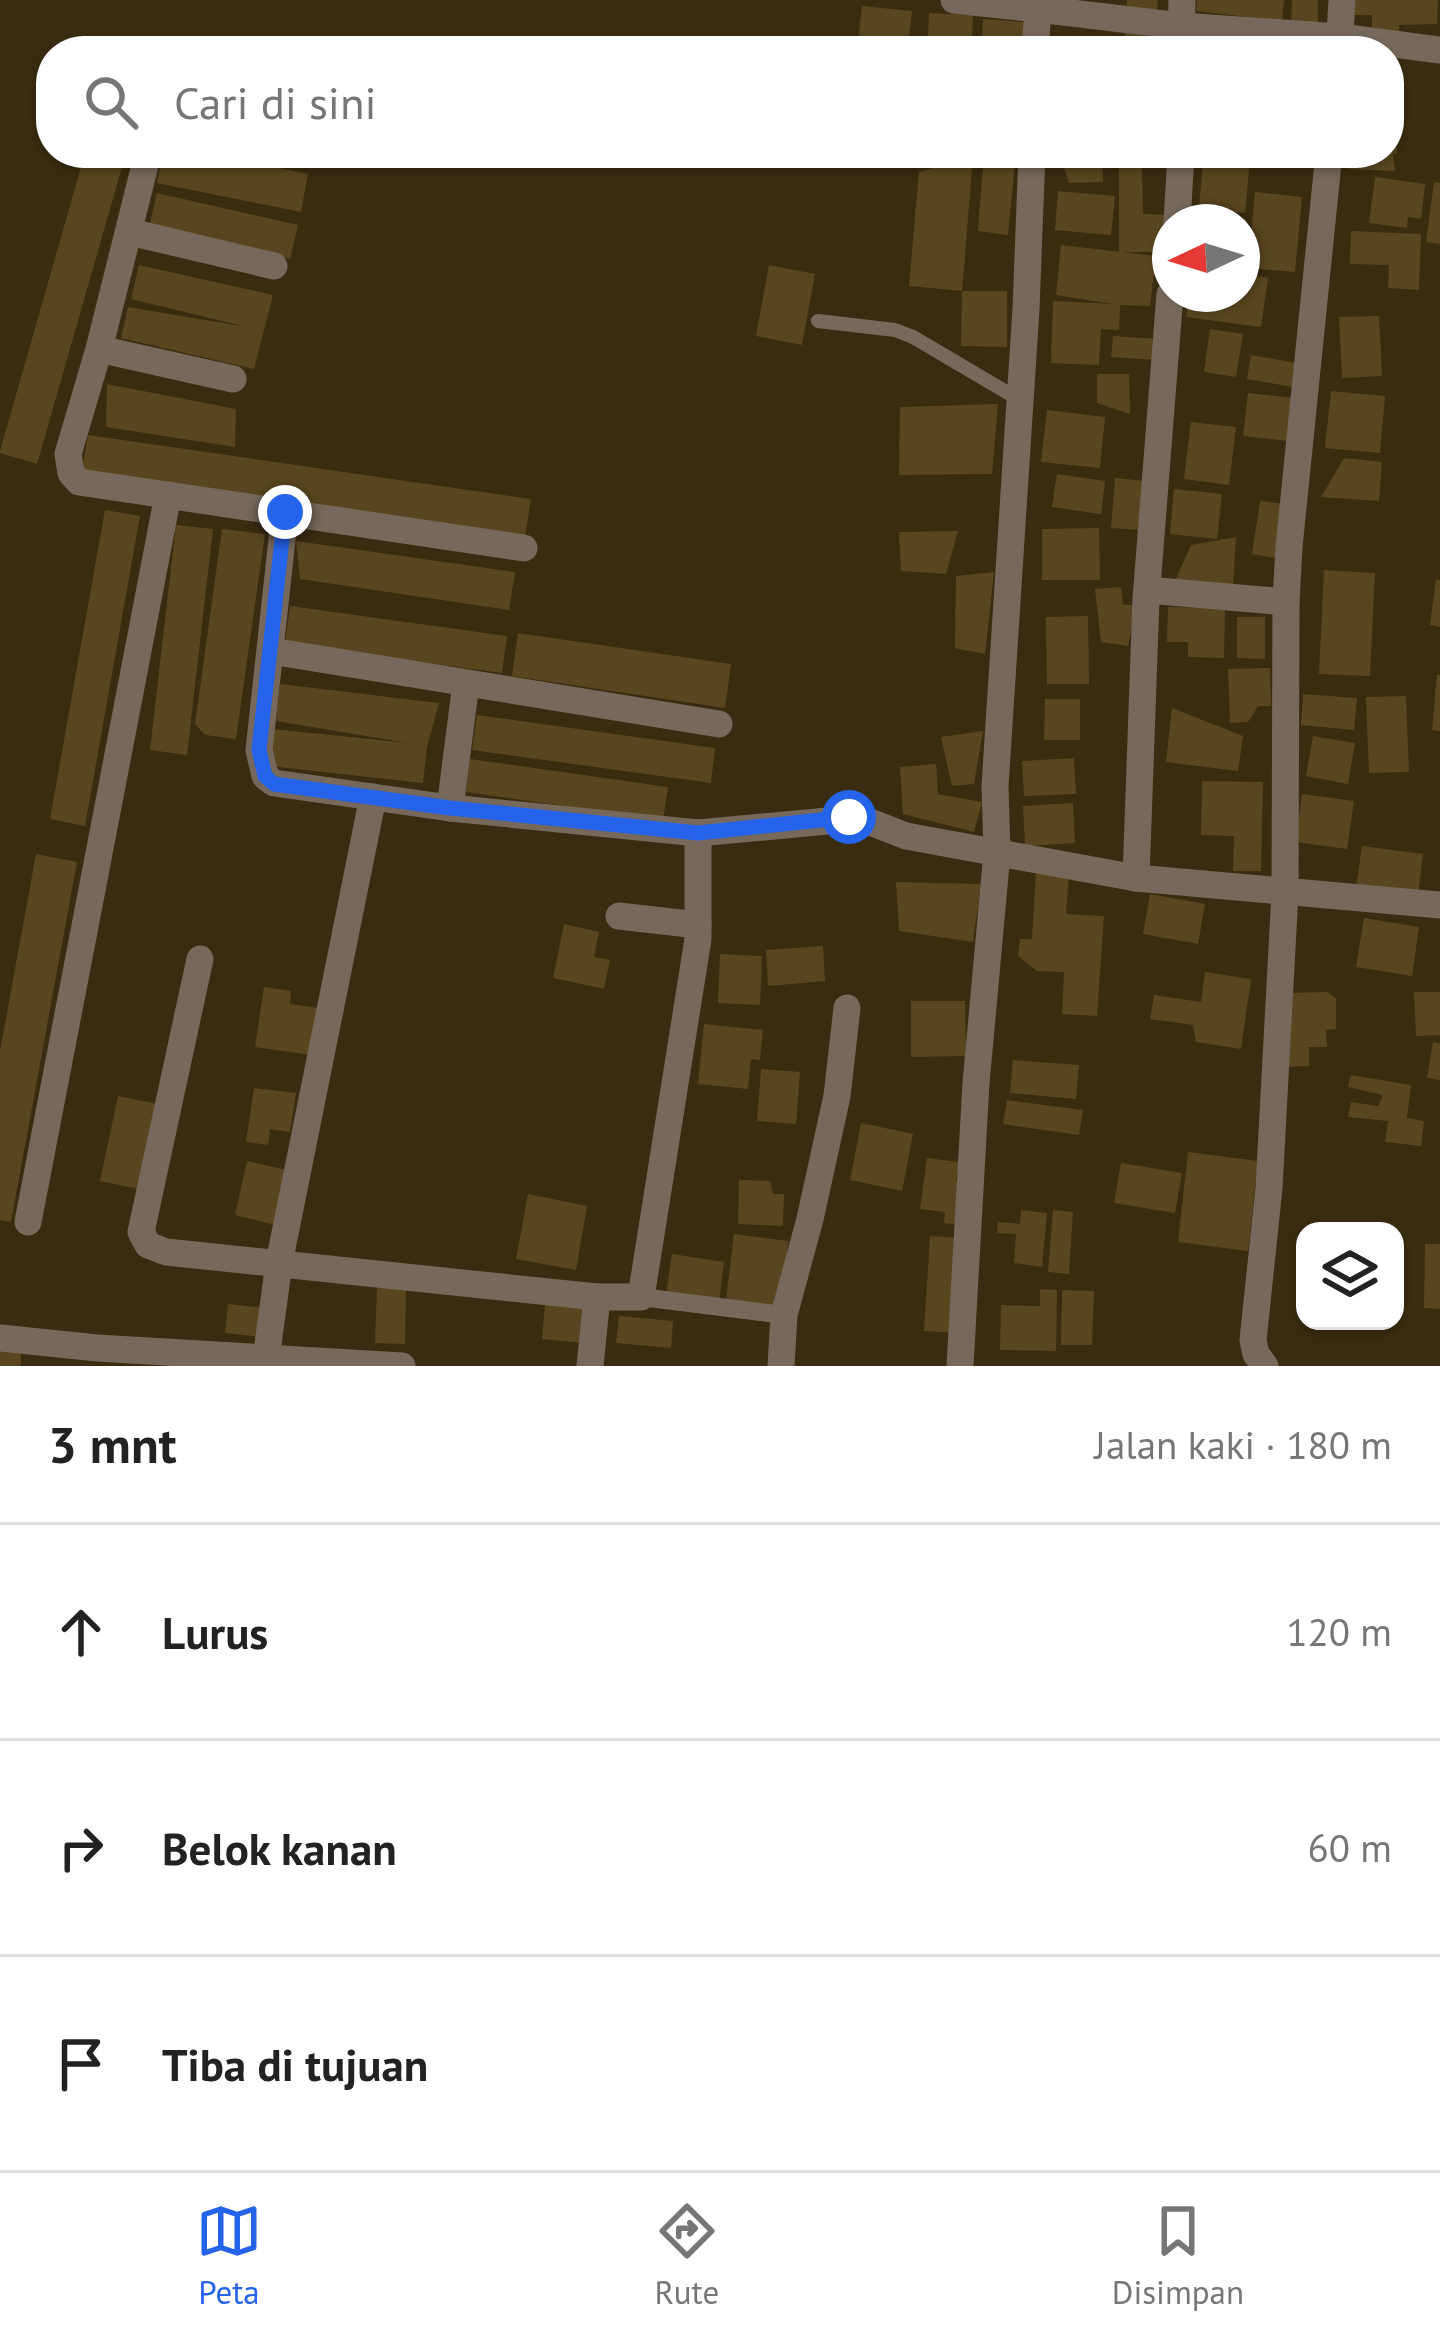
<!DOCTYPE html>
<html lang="id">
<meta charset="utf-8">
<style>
body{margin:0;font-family:"PT Sans",sans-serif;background:#f6f6f6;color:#222}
.controls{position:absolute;right:36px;bottom:36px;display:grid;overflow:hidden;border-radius:24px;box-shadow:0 3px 9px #0004}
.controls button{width:108px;height:108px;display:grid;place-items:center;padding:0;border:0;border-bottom:3px solid #e0e0e0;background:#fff;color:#222;font:60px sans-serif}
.compass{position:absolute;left:1152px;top:204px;width:108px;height:108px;border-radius:50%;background:#fff;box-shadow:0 3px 9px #0004;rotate:266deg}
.stop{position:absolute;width:36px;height:36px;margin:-27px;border:9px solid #2563eb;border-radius:50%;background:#fff}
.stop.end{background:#2563eb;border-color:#fff;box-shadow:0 3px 12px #0008}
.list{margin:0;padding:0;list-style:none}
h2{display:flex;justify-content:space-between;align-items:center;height:156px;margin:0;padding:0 48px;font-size:51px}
h2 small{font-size:39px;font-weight:400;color:#767676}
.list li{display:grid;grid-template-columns:78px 1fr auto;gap:36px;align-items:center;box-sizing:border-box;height:216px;padding:0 48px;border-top:3px solid #e0e0e0}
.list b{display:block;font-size:45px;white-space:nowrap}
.list em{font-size:39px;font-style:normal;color:#767676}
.icon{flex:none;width:66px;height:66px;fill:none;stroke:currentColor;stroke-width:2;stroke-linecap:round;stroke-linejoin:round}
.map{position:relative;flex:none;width:1440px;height:1366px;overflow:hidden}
.search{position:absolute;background:#fff;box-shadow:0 3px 9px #0004;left:36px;right:36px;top:36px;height:132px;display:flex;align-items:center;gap:30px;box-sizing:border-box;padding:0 42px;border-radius:48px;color:#767676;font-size:45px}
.sheet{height:804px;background:#fff}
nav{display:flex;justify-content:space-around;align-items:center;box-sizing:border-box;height:168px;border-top:3px solid #e0e0e0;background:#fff;font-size:33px;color:#767676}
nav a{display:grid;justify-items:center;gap:6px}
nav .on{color:#2563eb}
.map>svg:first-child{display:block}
.building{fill:#594620}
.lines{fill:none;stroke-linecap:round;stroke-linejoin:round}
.service{stroke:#76695b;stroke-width:14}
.pedestrian{stroke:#76695b;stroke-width:18}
.minor{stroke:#76695b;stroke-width:27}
.route{stroke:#2563eb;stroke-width:15}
</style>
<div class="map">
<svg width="1440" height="1366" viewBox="0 0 1440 1366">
<rect width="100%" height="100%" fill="#3a2c10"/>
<g class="building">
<path d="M1127,0H1158L1156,19L1126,15Z"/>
<path d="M1197,0H1284L1282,21L1196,11Z"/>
<path d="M1292,0H1318V28L1291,27Z"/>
<path d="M1346,0H1438L1437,24L1399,25V33H1372V15H1346Z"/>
<path d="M862,6L912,11L908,51H857Z"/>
<path d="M929,13L973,15L972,37L928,36Z"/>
<path d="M983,19L1024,22L1022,51H981Z"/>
<path d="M1125,33L1155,35L1154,51H1124Z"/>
<path d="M1389,121H1395L1397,154H1393L1395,171L1346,169L1347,153H1389Z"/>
<path d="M85,153H126L37,464L0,453V451Z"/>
<path d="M163,153H205L308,174L301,212L157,183Z"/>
<path d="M984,153H1016L1008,235L978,231Z"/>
<path d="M1102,153L1103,182L1069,183L1060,155Z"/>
<path d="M1204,153L1250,157L1245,213L1199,208Z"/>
<path d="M973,157L962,291L909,286L919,172Z"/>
<path d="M1119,166H1142L1143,214L1167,215L1168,252H1119Z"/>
<path d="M1375,177L1425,184L1421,219L1408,217L1407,228L1369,223Z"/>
<path d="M1434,182L1440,183V244L1426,242Z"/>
<path d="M1058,191L1115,196L1111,235L1055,230Z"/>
<path d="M1255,192L1302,197L1295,272L1248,268Z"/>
<path d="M157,193L298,225L290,259L149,227Z"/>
<path d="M1191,214L1246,219V222H1191Z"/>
<path d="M1351,231L1421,234L1419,290L1388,288L1389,265L1350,264Z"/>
<path d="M1061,245L1156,256L1150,306L1120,305L1119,330L1101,329L1099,365L1051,363L1053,301L1113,304L1056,295Z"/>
<path d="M139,265L273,295L254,369L121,338L128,307L247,327L131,299Z"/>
<path d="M769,265L815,274L802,345L756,336Z"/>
<path d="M1242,274L1268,278L1261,327L1186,317L1190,294H1242Z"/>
<path d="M962,291H1007V347L961,346Z"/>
<path d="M1379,316L1382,376L1342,378L1339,317Z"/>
<path d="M1210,329L1243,334L1236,377L1204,372Z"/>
<path d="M1113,336L1159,339L1158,360L1111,357Z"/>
<path d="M1251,355L1297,363L1293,387L1247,379Z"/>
<path d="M1097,374H1129L1130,414L1097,403Z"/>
<path d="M107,384L236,409L235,447L106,427Z"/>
<path d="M1331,391L1385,396L1380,453L1325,448Z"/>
<path d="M1248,393L1293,398L1288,441L1243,436Z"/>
<path d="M998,404L992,474L899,475L900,407Z"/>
<path d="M1047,410L1105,417L1100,468L1041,462Z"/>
<path d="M1191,422L1236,427L1229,485L1184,479Z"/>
<path d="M88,435L531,499L525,536L82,471Z"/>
<path d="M1344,458L1382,462L1379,501L1321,497Z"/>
<path d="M1057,474L1105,481L1101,514L1052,507Z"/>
<path d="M1115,478L1145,481L1141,530L1111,528Z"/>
<path d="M1174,489L1222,494L1217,539L1170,534Z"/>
<path d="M1260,501L1283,504L1275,558L1252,554Z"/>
<path d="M105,510L140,516L85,826L50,819Z"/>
<path d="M176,525L213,529L187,755L150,750Z"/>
<path d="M1099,528L1100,580H1042V529Z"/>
<path d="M222,529L265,534L236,739L205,735L195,724Z"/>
<path d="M958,531L946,574L901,571L899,532Z"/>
<path d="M1236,537L1233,586L1175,581L1191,545Z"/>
<path d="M296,541L515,572L509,610L300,579Z"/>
<path d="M1324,570L1375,573L1370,676L1319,674Z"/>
<path d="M994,572L985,654L955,648L956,576Z"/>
<path d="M1436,579L1440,580V627L1430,625Z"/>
<path d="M1121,587L1123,605H1136L1128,646L1101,642L1095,589Z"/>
<path d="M290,606L507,636L502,673L285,644Z"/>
<path d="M1168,607L1225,608L1224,658L1188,657V642H1167Z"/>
<path d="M1088,616L1089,684H1047L1046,617Z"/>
<path d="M1237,617H1265V659L1237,658Z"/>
<path d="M518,633L731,664L725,708L512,676Z"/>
<path d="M1270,668L1271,706H1258L1248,722L1230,723L1228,669Z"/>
<path d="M1437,675H1440V731L1432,730Z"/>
<path d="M280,684L439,703L427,747L423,783L269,766L273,729L408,743L276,721Z"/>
<path d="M1303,694L1357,698L1354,730L1301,725Z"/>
<path d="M1406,696L1409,772L1369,773L1366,697Z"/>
<path d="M1045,699H1080V740H1044Z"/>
<path d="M1172,708L1243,736L1238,771L1166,762Z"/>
<path d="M477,715L715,748L711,783L472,750Z"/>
<path d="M983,731L974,784L952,786L941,737Z"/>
<path d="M1313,736L1355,743L1348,784L1306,776Z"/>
<path d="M1074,758L1076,794L1024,796L1022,761Z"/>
<path d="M470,759L668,787L663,820L466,792Z"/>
<path d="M936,764L938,794L982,802L974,832L903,814L900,767Z"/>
<path d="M1202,781L1263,782L1261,871H1233L1234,836L1201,835Z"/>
<path d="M1302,794L1354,801L1347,849L1296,842Z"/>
<path d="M1073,803L1075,843L1025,846L1023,806Z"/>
<path d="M1362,846L1423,854L1418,896L1356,888Z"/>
<path d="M36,854L77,862L11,1222L0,1220V1051Z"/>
<path d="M1036,871L1069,873L1066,914L1104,916L1097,1016L1062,1014L1064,972L1037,971L1018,956L1020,939H1032Z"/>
<path d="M896,882L981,884L973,942L899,931Z"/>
<path d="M1150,894L1205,904L1198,944L1143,934Z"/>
<path d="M1364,918L1419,927L1412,976L1356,967Z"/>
<path d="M564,924L599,932L594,957L610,960L604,989L553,978Z"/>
<path d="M823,946L825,981L768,986L766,950Z"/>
<path d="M720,954L762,956L760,1005L718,1003Z"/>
<path d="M1205,972L1251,979L1241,1049L1196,1042L1193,1025L1150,1019L1154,995L1201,1002Z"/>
<path d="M264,987L291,991L290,1004L318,1008L311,1055L255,1047Z"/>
<path d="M1328,992L1336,999V1029L1326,1030L1327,1047H1309V1066L1282,1067L1281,993Z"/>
<path d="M1414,992H1440V1035L1416,1036Z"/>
<path d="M911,1001H965L966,1056L911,1057Z"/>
<path d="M704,1024L763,1030L760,1060L751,1059L748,1089L698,1084Z"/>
<path d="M1433,1042L1440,1043V1080L1427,1078Z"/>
<path d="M1013,1060L1079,1065L1076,1099L1010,1093Z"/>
<path d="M761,1069L800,1072L796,1124L757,1121Z"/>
<path d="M1351,1075L1411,1085L1407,1118L1424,1121L1421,1146L1385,1142L1388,1121L1348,1117L1351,1102L1378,1106L1383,1095L1348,1087Z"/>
<path d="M254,1088L296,1093L290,1132L270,1129L268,1145L246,1142Z"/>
<path d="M118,1096L157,1104L139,1189L100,1181Z"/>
<path d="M1007,1100L1083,1110L1079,1135L1003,1124Z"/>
<path d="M861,1123L913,1134L902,1191L850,1180Z"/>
<path d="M1188,1152L1258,1161L1248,1251L1178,1242Z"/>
<path d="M927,1158L959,1162L956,1181L967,1182L961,1225L944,1223L945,1212L920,1209Z"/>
<path d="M247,1161L287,1170L275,1225L235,1215Z"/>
<path d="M1121,1163L1182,1173L1175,1213L1114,1203Z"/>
<path d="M739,1180L770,1181L773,1194H784L783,1226L738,1224Z"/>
<path d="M528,1194L587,1206L576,1270L516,1259Z"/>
<path d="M1021,1210L1047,1213L1042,1267L1014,1263L1016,1234L997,1233L998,1222L1020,1224Z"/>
<path d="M1053,1210L1073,1212L1069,1274L1048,1272Z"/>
<path d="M734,1234L788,1241L781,1307L726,1301Z"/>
<path d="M930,1236L962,1238L956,1333L924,1331Z"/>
<path d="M1425,1244H1440V1309L1424,1308Z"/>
<path d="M672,1254L724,1262L719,1302L666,1294Z"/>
<path d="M377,1287L406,1288L405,1344L375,1343Z"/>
<path d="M1040,1289L1057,1290L1056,1351L1000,1350L1001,1305L1040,1306Z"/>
<path d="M1062,1290L1094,1291L1092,1345H1061Z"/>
<path d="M228,1304L265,1308L263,1337L225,1333Z"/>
<path d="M545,1305L586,1309L583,1343L542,1339Z"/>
<path d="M619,1316L673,1321L671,1348L616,1343Z"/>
<rect x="0" y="1350" width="21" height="16"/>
</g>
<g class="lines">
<path class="service" d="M818,321L895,330L913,337L1020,400"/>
<path class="pedestrian" d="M641,1297L784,1315"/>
<g class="minor">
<path d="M954,0L1038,9L1035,51"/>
<path d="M1039,0L1038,9L1181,26L1340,37L1440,50"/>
<path d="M1181,51L1182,0"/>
<path d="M1339,51L1342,0"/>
<path d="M148,153L99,349L68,454L71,473L79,482L524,548"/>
<path d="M1177,222L1181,153"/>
<path d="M130,232L274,266"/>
<path d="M99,349L233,379"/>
<path d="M285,512L259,750L265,776L274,783L450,808L698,833"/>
<path d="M1147,590L1286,602"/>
<path d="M271,651L719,724"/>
<path d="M450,808L466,683"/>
<path d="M1136,878L1146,599L1170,294"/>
<path d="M619,916L698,925"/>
<path d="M200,959L141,1232L148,1245L166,1252L597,1297H641L698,939V833L860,818L906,836L1136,878L1440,905"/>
<path d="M28,1222L168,495"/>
<path d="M0,1338L97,1348L402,1366"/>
<path d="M265,1366L279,1263L373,797"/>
<path d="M590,1366L597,1297"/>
<path d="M781,1366L784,1315L810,1219L837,1096L847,1008"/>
<path d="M960,1366L976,1083L997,853L995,786L1026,309L1032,153"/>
<path d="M1265,1366L1256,1354L1253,1340L1269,1188L1285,893L1286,602L1289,547L1329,153"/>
</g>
</g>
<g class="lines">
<path class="route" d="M285,512L259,750L265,776L274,784L450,808L698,833L849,817"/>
</g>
</svg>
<div class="controls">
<button><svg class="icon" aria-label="layers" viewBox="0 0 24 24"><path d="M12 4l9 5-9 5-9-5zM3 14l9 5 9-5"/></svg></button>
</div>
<svg class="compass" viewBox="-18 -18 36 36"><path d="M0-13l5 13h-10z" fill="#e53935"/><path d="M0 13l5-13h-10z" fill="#767676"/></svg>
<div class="stop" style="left:849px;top:817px"></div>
<div class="stop end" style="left:285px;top:512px"></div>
<div class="search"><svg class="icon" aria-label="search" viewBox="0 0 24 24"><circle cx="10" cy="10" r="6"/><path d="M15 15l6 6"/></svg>Cari di sini</div>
</div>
<section class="sheet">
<h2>3 mnt<small>Jalan kaki · 180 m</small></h2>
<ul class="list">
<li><svg class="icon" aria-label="ahead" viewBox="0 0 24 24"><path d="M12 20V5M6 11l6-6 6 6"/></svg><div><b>Lurus</b></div><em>120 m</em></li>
<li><svg class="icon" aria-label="right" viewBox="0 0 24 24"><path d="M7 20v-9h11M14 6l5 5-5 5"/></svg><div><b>Belok kanan</b></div><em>60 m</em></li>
<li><svg class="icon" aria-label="arrive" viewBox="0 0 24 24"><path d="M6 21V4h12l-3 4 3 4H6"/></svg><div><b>Tiba di tujuan</b></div></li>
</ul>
</section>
<nav>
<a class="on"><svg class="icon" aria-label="map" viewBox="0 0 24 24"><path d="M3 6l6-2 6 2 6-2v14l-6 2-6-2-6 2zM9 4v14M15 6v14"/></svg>Peta</a>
<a><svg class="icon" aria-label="directions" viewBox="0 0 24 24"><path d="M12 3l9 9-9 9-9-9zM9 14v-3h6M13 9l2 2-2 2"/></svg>Rute</a>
<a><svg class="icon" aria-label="saved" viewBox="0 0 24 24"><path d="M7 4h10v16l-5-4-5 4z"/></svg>Disimpan</a>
</nav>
